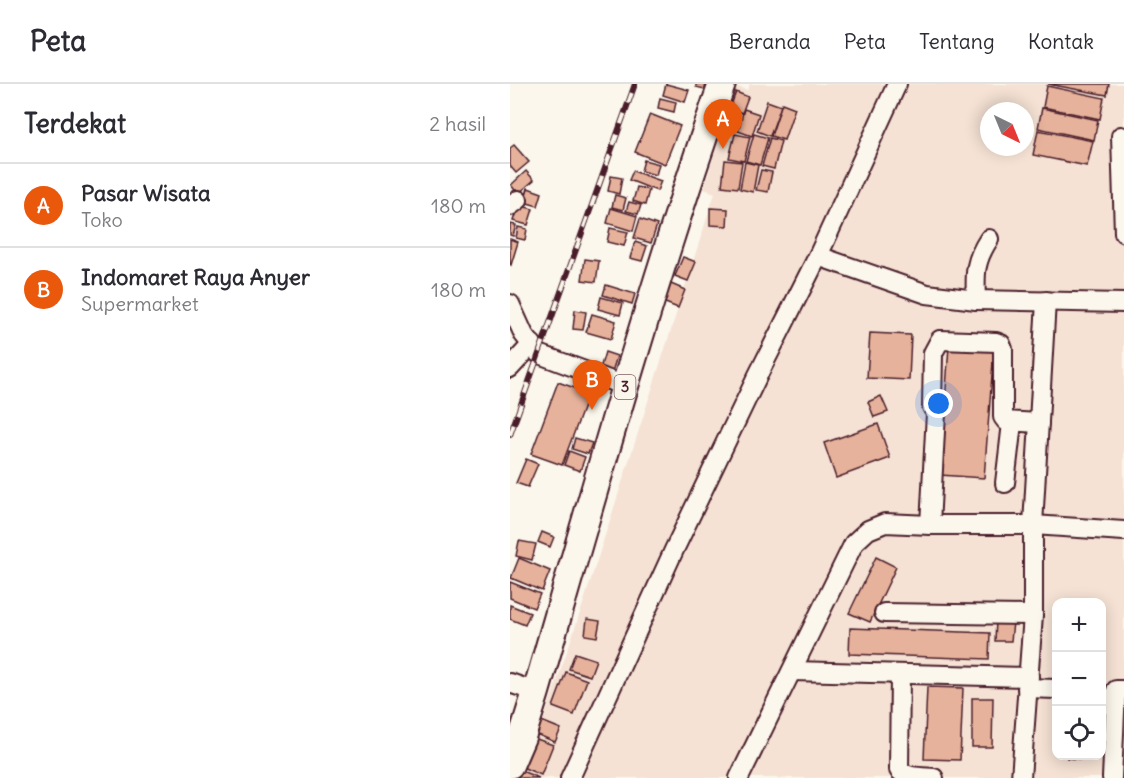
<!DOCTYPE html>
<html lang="id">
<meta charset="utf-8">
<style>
body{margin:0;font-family:Delius,sans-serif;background:#f2f2f3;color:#2b2b33}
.controls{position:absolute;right:18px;bottom:18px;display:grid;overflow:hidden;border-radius:12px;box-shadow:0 3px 15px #0003}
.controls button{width:54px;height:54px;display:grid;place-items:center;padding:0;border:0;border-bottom:2px solid #e1e1e2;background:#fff;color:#2b2b33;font:30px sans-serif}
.compass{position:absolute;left:470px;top:18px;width:54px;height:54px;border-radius:50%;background:#fff;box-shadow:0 3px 15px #0003;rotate:137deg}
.you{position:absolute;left:429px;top:320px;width:21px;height:21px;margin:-15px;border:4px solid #fff;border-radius:50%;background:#1a73e8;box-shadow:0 0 0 9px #1a73e833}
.badge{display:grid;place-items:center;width:39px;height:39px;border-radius:50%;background:#ea580c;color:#fff;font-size:20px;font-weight:700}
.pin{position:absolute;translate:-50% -50px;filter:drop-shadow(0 2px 3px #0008)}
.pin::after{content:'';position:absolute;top:32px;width:21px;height:18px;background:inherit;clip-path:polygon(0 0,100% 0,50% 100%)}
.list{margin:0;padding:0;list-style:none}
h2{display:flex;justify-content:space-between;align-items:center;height:78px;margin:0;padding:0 24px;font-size:26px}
h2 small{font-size:20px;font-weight:400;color:#7c7c81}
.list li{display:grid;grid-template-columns:39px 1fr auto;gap:18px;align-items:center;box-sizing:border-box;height:84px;padding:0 24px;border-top:2px solid #e1e1e2}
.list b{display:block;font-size:22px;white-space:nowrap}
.list p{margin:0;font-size:20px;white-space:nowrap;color:#7c7c81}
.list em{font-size:20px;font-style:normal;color:#7c7c81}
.icon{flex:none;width:33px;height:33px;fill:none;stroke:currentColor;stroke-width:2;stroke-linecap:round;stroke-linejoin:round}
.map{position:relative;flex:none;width:614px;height:694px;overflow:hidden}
header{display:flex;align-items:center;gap:36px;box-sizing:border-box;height:84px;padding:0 30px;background:#fff;border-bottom:2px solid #e1e1e2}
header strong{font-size:28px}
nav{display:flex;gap:33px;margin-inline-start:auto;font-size:21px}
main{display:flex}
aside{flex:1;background:#fff}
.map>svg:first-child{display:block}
.built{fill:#f5e2d4;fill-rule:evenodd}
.building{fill:#e7b29b;stroke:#4a1f2b;stroke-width:1.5}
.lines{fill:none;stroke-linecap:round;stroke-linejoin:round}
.minor-casing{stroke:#4a1f2b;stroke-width:22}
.highway-casing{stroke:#4a1f2b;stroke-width:30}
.minor{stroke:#fbf7ec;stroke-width:18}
.highway{stroke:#fbf7ec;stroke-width:26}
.rail-casing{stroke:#4a1f2b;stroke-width:6}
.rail{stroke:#fbf7ec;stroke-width:4;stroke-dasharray:11;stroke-linecap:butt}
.labels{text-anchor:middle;stroke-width:4.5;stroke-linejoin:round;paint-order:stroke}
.shield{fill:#fbf7ec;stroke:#7f6065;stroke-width:1.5}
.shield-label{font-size:15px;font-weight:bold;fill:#4a1f2b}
</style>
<header>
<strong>Peta</strong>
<nav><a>Beranda</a><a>Peta</a><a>Tentang</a><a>Kontak</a></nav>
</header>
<main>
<aside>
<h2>Terdekat<small>2 hasil</small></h2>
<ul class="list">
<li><span class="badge">A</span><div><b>Pasar Wisata</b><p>Toko</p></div><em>180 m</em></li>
<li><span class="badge">B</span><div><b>Indomaret Raya Anyer</b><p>Supermarket</p></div><em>180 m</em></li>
</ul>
</aside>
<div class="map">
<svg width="614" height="694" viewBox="0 0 614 694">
<rect width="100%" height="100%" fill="#fbf7ec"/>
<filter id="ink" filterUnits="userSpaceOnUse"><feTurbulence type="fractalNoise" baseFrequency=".0167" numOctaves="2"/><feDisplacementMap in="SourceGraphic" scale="12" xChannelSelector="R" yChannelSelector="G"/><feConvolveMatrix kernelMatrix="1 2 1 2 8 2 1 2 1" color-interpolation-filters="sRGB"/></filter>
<g filter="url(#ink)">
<path class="built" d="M240,0H614V694H14L74,517L205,109L194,105L224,2L238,6ZM226,9L236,12L231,28L220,23ZM479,27H515V63H479ZM546,518H592V672H546Z"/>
<g class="building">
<path d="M156,0L179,6L175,18L153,11Z"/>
<path d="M186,0H196L195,5L186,3Z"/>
<path d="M538,0H599L597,11Z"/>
<path d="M537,2L594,14L590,35L533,23Z"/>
<path d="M226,8L238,13L232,29L220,24Z"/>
<path d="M150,14L166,18L164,28L148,24Z"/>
<path d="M257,17L271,22L260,52L247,47Z"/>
<path d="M272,19L285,24L274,56L261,52Z"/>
<path d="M532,24L588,36L584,56L528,44Z"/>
<path d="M234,25L249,30L242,52L228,47Z"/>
<path d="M140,30L170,42L155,80L125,68Z"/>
<path d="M528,46L583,57L577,82L523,71Z"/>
<path d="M225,50L240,53L234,77L219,74Z"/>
<path d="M244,50L258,54L250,81L236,77Z"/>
<path d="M260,54L271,57L264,85L252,82Z"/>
<path d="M4,61L19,78L6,89L0,82V64Z"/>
<path d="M134,76L149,80L146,91L131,87Z"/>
<path d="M215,76L232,78L228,104L212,102Z"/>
<path d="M235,78L248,81L243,108L230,105Z"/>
<path d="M251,86L262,88L258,108L246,106Z"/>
<path d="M16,87L24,96L8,110L1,101Z"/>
<path d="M123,87L151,97L147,107L119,96Z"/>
<path d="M101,92L112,94L109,110L98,107Z"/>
<path d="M127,103L139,106L135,121L123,117Z"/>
<path d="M18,104L32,109L28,122L14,118Z"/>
<path d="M105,111L116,114L113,126L102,123Z"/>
<path d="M119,118L131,121L128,130L116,127Z"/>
<path d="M8,121L23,125L18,141L3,137Z"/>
<path d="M101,124L127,132L123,147L97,139Z"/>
<path d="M200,124L218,125L217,142L200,141Z"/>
<path d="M130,135L147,141L141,159L124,154Z"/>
<path d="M0,140L6,141L3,152L0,151Z"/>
<path d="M8,143L17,145L15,156L6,154Z"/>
<path d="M100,144L118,148L114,162L97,158Z"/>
<path d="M0,155L8,158L1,181L0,180Z"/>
<path d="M125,158L137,162L132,177L120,174Z"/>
<path d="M173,173L186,178L178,197L165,192Z"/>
<path d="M75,175L89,177L86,198L72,196Z"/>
<path d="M161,200L175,206L168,224L153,218Z"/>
<path d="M96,201L125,210L122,220L93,211Z"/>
<path d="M91,213L113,219L110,231L88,225Z"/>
<path d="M65,226L76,228L73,246L63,245Z"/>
<path d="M82,230L106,237L101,255L76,248Z"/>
<path d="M360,249L401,251L399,296L357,294Z"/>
<path d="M439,262L484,265L474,394L430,391Z"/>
<path d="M95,268L107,272L102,288L90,285Z"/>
<path d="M48,298L79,309L52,381L21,370Z"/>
<path d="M371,312L378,328L364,333L358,318Z"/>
<path d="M368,340L380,374L326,394L314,359Z"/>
<path d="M65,354L82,359L78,370L62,365Z"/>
<path d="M59,367L75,373L70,387L54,381Z"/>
<path d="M16,375L28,380L18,403L6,399Z"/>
<path d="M32,448L44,453L40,463L28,458Z"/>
<path d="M9,457L26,460L22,476L6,472Z"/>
<path d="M366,473L386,483L360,538L339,529Z"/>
<path d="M9,474L40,487L32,507L1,494Z"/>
<path d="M0,498L30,510L24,524L0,514Z"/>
<path d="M0,521L20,529L15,541L0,535Z"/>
<path d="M77,535L90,537L87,553L75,551Z"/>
<path d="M486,537L503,538L501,557H485Z"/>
<path d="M340,544L480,549L479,575L339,570Z"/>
<path d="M65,569L86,576L80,592L59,585Z"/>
<path d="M56,588L77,596L64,631L43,623Z"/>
<path d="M417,603L453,604L450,676L414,675Z"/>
<path d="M462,614H483L482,663H462Z"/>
<path d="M24,634L51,645L45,658L19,647Z"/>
<path d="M24,654L43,661L31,691L12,683Z"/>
<path d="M557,672H587V676L557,674Z"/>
<path d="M9,686L29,694H5Z"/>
</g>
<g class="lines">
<g class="minor-casing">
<g id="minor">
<path d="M611,52L614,149"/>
<path d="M0,122L8,116"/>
<path d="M308,172L417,210L466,216L614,219"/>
<path d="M466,216C465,190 464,178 479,155"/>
<path d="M0,220L14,251L29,270L115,302"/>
<path d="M0,284L22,260"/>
<path d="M495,399L502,339"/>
<path d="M420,441L426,329L422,323L423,269L430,256L486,258L491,260L493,265V333L496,337L529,339"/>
<path d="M374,529L523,531"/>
<path d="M282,587L519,593"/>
<path d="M390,590L389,686C396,694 413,693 424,694"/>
<path d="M0,599L26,608"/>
<path d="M517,604L546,605"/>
<path d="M60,694L164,466L248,291L308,172L387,0"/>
<path d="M229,694L344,459L358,446L375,439L420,441H523L614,447"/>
<path d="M511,694L523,531V441L536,217"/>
<path d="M602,694L606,606H614"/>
</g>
</g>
<g class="highway-casing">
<path id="highway" d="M0,681L12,653L26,608C85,404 142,200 212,0"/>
</g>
<use href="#minor" class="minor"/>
<use href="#highway" class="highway"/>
<g class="rail-casing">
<path id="rail" d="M0,351L125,0"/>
</g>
<use href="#rail" class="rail"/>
</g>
</g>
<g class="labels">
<rect class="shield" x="104.5" y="291" width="21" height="24" rx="4.5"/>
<g class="shield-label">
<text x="115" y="308">3</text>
</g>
</g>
</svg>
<div class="controls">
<button>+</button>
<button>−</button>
<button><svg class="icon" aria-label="locate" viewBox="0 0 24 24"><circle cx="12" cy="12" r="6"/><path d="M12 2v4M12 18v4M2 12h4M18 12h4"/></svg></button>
</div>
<svg class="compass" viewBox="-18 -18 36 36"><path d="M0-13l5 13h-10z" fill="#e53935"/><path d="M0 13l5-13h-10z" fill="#7c7c81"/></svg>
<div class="you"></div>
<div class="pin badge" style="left:213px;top:65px">A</div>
<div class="pin badge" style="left:82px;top:326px">B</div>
</div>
</main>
